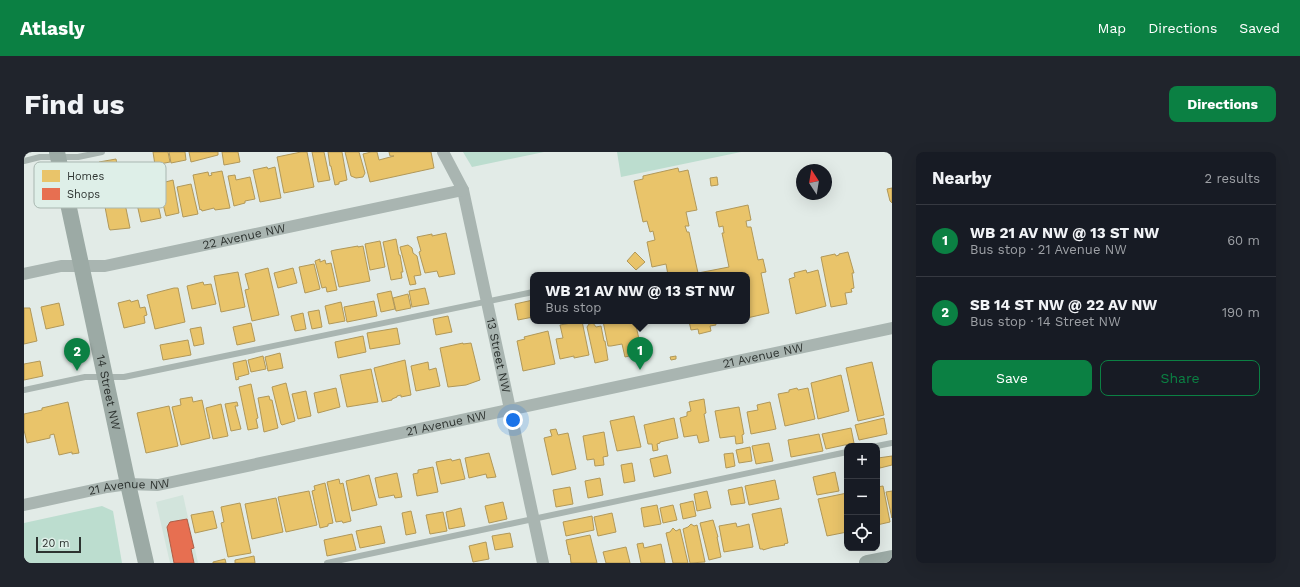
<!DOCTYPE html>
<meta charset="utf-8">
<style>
body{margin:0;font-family:"Work Sans",sans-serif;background:#20242c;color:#f1f3f6}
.controls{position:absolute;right:12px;bottom:12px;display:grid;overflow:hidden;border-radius:8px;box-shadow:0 4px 16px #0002}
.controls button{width:36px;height:36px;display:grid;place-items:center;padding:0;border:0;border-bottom:1px solid #363941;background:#171b24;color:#f1f3f6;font:20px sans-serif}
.compass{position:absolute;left:772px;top:12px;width:36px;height:36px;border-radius:50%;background:#171b24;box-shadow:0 4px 16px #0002;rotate:348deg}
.scale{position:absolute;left:12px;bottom:10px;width:45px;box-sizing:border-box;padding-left:4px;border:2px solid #2d3330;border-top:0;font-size:11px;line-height:14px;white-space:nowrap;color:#2d3330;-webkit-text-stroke:3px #deefe8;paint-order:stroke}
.you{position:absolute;left:489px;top:268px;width:14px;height:14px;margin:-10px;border:3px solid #fff;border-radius:50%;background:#1a73e8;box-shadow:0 0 0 6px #1a73e833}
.badge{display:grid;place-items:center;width:26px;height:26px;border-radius:50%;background:#0b8043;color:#fff;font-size:13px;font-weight:700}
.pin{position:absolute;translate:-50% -33px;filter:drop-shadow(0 1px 2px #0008)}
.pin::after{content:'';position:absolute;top:21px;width:14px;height:12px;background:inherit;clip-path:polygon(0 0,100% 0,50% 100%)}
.popup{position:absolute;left:506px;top:120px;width:220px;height:52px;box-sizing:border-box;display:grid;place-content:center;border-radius:8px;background:#171b24;filter:drop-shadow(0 1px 3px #0005);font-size:13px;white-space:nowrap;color:#9ea1a6}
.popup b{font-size:15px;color:#f1f3f6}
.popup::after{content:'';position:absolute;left:50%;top:100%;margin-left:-8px;border:8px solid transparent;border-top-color:#171b24}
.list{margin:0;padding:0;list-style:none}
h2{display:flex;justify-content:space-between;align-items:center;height:52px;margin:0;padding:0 16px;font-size:17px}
h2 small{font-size:13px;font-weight:400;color:#9ea1a6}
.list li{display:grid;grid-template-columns:26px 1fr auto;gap:12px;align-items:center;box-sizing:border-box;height:72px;padding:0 16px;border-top:1px solid #363941}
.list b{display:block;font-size:15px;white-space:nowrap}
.list p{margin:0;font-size:13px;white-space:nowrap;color:#9ea1a6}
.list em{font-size:13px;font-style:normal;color:#9ea1a6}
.actions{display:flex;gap:8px;padding:12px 16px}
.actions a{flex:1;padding:9px 0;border:1px solid #0b8043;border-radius:8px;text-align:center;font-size:14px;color:#0b8043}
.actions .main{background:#0b8043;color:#fff}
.icon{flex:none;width:22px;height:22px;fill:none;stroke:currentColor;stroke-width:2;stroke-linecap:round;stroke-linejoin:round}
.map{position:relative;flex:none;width:868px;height:411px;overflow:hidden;border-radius:8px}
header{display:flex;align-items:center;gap:24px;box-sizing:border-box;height:56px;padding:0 20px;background:#0b8043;color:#fff}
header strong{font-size:19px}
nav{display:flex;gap:22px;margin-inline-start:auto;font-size:14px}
.intro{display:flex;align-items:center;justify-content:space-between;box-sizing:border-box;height:96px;padding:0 24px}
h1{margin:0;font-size:28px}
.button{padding:10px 18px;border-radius:8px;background:#0b8043;color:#fff;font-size:14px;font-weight:700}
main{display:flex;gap:24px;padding:0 24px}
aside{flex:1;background:#171b24;border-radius:8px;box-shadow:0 4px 16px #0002}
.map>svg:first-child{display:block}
.built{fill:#d2e4dc}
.green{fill:#bcddcf}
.homes{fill:#e9c46a;stroke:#b19859}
.shops{fill:#e76f51;stroke:#af5d47}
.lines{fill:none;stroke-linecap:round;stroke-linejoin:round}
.lane{stroke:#a9b5b1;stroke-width:6}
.street{stroke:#a9b5b1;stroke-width:12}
.secondary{stroke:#9caaa5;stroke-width:16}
.labels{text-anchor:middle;stroke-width:4;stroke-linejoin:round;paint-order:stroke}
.street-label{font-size:12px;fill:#2d3330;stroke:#deefe8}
.key{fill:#deefe8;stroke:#a9b7b1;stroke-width:1}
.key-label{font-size:11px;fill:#2d3330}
</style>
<header>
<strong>Atlasly</strong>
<nav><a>Map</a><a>Directions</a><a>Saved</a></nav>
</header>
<div class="intro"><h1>Find us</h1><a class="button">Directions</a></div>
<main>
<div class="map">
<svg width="868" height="411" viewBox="0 0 868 411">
<rect width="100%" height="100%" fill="#e2ebe7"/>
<path class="built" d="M159,343L174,411H146L132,350Z"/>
<g class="green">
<path d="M439,0H520L448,15Z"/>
<path d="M593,0H717L597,25Z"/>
<path d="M78,354L89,359L98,411H0V371Z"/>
</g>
<g class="homes">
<path d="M129,0H144L146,10L131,13Z"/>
<path d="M145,0H161L162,8L147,11Z"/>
<path d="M165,0H194V3L167,10Z"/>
<path d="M198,0H214L216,10L200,13Z"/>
<path d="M277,0H283L290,35L260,41L253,5Z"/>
<path d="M288,0H300L306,28L294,30Z"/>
<path d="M304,0H318L323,28L315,30V32L311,33L307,14H306Z"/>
<path d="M321,0H335L341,21L339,25L332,26L327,24Z"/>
<path d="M347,0H353L355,8L370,4H366L365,0H407L410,16L346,30L339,2Z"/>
<path d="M92,7L95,22L73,26L70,13L76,12L75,10Z"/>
<path d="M243,15L244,17L251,15L257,46L236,50L229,18Z"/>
<path d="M654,16L655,20L664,18L673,58L662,60L665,74H661L663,80H665L674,121L705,115L698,81H700L699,74L695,75L692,60L724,53L727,68L722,69L723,75H727L734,108L739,107L742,120L737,121L745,161L723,166V123H644L642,112L628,115L623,90L631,88L629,79L626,80L623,69L619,70L610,29L619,27V24Z"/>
<path d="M198,19L206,56L191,58L190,56L178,59L177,57L176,58L169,23L184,20L185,24L188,23L187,21Z"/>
<path d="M111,22L115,36L101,39L98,25Z"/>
<path d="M211,23L212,28L226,25L231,47L221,49V51L210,54L204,24Z"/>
<path d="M693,25L694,33L687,34L686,26Z"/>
<path d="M149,28L155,61L142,64L134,32Z"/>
<path d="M167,32L174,62L159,65L153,35Z"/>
<path d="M868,36V51L866,49L863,37Z"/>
<path d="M88,37V39L98,37L106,76L86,78L85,76L78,39Z"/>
<path d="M123,47V50L133,48L137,66L117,70L113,52L118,51V49Z"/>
<path d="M422,81L431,122L415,125L413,119L401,121L395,100L397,99L393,85L408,82V84Z"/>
<path d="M372,87L375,103H376L379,120H377L378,126L367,128L359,90Z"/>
<path d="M356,89L361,115L346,118L341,92Z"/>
<path d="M384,93L388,96L389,101L393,104L397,123L390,124L392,132L386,133L376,95Z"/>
<path d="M334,94V95L339,94L346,129L315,135L307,99L311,98Z"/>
<path d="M611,100L621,110L612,118L603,109Z"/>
<path d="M824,100L830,121H828L830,136L827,137L828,140L821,141L823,152L807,155L797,105L811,102L812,104L815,103V102Z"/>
<path d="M296,107V110L301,108L302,112L307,111L313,138L303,140L302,135L298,136L291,109Z"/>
<path d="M290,112L296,137L281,141L275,115Z"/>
<path d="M244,116L255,163L228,169L221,138L225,137L221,122Z"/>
<path d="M269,116L273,131L254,136L250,121Z"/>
<path d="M782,118L783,121L794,118L802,154L772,162L765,127L771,125L770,121Z"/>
<path d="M214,120L221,155L197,160L190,124Z"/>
<path d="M179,130L180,133L187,132L192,152L168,157L163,134Z"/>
<path d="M150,136H154L161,170L131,177L123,143Z"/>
<path d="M401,136L405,152L388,155L385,139Z"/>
<path d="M367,139L371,157L357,160L353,142Z"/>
<path d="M384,142L387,156L372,159L369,146Z"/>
<path d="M106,148L107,150L114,148L116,156L121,155L123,163L120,164L121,171L100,176L94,151Z"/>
<path d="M509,148V165L494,168L491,152Z"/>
<path d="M350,149L353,164L323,170L320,155Z"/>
<path d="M317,150L321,169L305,172L301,154Z"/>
<path d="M35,151L40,173L22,177L17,155Z"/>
<path d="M0,156H6L13,189L0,192Z"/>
<path d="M295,158L298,175L288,177L284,160Z"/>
<path d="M279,161L282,177L271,179L267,164Z"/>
<path d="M424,164L428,180L412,183L409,167Z"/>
<path d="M558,169L565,203L550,206V204L536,207L532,187L539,186L536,173Z"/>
<path d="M579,169H611L618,201L601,205L598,192L587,194H584Z"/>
<path d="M665,169H691L692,173L686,174L687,179L675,182L674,177L667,178Z"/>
<path d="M227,171L231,189L213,193L209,175Z"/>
<path d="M569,171L572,175L577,174L580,189H581L584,208L571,211L563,175L565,172Z"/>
<path d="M177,175L180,192L170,194L166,177Z"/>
<path d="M373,176L376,192L346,197L343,181Z"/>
<path d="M524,179L531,212L499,219L493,189L501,187L500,185Z"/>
<path d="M339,184L342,200L314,206L311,190Z"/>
<path d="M164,188L167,203L139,208L136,193Z"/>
<path d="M439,191V192L447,191L456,228L442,233L424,235L416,196Z"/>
<path d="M256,201L259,216L244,219L241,205Z"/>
<path d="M239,204L242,217L227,220L224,208Z"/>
<path d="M652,204V207L647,208L646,205Z"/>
<path d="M222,208L225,222L214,225L215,227L212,228L209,211Z"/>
<path d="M381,208L387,243L377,245V243L373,244V245L368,247V248L358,250L350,216Z"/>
<path d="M16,209L19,224L0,228V212Z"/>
<path d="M404,210L405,218L412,216L416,234L392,239L387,214Z"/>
<path d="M848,210L860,263L834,269L822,216Z"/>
<path d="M347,217L354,250L323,255L316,223Z"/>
<path d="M817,223L825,259L794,267L787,231Z"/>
<path d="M262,231L271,269L258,273L257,272L248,235Z"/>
<path d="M227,232L234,266L232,267L234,276L224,278L215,235Z"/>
<path d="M312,236L316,255L294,261L290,241Z"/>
<path d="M773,236L774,238L784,236L791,267L761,274L754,242L765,240V238Z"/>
<path d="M282,239L287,264L274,267L268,242Z"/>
<path d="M245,244L246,248H248L254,276L240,280L234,246Z"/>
<path d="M168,245L169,250L178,248L186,286L157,293L148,255L157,253L156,247Z"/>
<path d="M680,247L682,261L680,262L685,289L675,291L673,283L660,285L656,266L663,264V260L667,259L665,250Z"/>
<path d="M44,250L55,301L48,302V300L35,303L30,282L26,283V286L3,291L0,278V262L18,258V256Z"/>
<path d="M213,250L214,254H211L217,277L207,279L201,252Z"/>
<path d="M746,250L752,277L727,282L723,260L734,258L733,253Z"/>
<path d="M197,252L204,284L189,287L182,256Z"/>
<path d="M145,254L154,294L122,301L113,261Z"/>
<path d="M715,255L720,282L718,283L719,291L712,292L711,284L696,286L691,259Z"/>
<path d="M610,264L617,295L593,299L586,269Z"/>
<path d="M650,266L654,286L636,290V291L633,292L634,298L629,299L628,292H624L620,273Z"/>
<path d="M860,266L863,282L835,288L831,273Z"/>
<path d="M827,276L830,291L802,297L798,282Z"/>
<path d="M532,277L534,283L544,281L552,317L528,323L520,286L528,284L526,278Z"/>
<path d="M580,280L584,304L579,305L580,313L571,314L570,307L563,308L559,284Z"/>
<path d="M795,282L799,299L767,305L764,288Z"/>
<path d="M745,291L749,309L732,312L728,294Z"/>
<path d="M726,295L728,309L715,311L712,298Z"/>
<path d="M465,301L472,325L463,326L462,322L445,326L441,306Z"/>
<path d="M709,301L711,314L702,316L700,302Z"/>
<path d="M643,303L647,321L630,325L626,307Z"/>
<path d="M868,304V313L856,316L854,306Z"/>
<path d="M427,307L428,309L436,307L441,327L417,332L412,310Z"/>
<path d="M608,311L611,329L600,331L597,313Z"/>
<path d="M409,315L414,340L393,344L389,322L394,321V318Z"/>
<path d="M811,320L815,339L793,343L789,325Z"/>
<path d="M373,321L378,345L371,346L370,343L355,346L351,326Z"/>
<path d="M345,323L353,353L328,359L322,329Z"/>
<path d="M576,326L579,343L564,346L561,329Z"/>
<path d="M315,327L316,332L319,331L327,369L319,371L318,369L312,370L303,330Z"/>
<path d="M751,328L755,347L725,353L721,334Z"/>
<path d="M301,331L309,371L304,372V374L296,376L288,339L291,338L290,334Z"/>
<path d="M859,334L866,370L853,373V335Z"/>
<path d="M546,335L549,352L532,355L529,338Z"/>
<path d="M718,335L721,351L707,353L704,338Z"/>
<path d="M285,339L293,373L262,380L254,345Z"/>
<path d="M683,339L687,356L673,359L670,342Z"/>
<path d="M868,339V366L862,340Z"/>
<path d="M823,341V380L803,384L794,347Z"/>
<path d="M252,346L259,380L228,387L221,352Z"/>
<path d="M669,349L672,364L659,367L656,352Z"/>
<path d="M479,350L483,367L465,371L461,354Z"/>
<path d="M216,351L227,401L204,405L197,371L200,370L197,355Z"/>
<path d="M633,353L637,372L620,375L617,356Z"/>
<path d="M649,353L653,368L639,371L636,356Z"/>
<path d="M437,356L441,374L425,377L422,360Z"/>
<path d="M757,356L764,391L760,392L761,393L749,395L739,398V397H736L728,362Z"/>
<path d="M189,359L193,376L171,381L167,363Z"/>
<path d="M387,359L392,381L382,383L378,361Z"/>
<path d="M419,360L423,379L406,382L402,363Z"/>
<path d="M588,361L592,380L574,384L570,365Z"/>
<path d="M568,364L570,378L542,384L539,370Z"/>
<path d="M689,368L694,385H693L697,405L685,408L676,371Z"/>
<path d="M712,371L713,375L725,372L729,395L700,400L695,374Z"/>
<path d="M667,372L670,374L673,373L681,410L666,411L659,377L664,375Z"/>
<path d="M357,374L361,391L336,396L332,379Z"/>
<path d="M649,376L652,379L656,377L664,411H649L642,381L646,380Z"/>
<path d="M486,381L489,395L471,398L468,384Z"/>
<path d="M328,382L332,398L303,404L300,388Z"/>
<path d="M566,383L573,411H547L546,402L545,403L542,388Z"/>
<path d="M462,390L465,407L449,410L445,394Z"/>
<path d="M619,391L620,396L637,392L641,411H617L613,392Z"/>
<path d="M602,395L606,411H582L579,400Z"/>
<path d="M230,404L231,411H211V408Z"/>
<path d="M201,407L202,411H189V410Z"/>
</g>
<path class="shops" d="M163,367L170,396L167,397L170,411H150L143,375L146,370Z"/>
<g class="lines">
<g class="lane">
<path d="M0,9L16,5H54L78,0"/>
<path d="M591,123H593"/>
<path d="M0,238L61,225H100L509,140"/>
<path d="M853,294L868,291"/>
<path d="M303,411L823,300"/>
</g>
<g class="street">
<path id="s1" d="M419,0L439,38L519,411"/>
<path id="s2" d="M0,122L37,114H81L439,38"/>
<path id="s3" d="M0,353L83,335L104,332L134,333L868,176"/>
</g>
<g class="secondary">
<path id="s4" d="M33,0L104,332L122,411"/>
<path d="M843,411L868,406"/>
</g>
</g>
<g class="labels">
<g class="street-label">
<text dy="4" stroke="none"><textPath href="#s2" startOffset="224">22 Avenue NW</textPath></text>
<text dy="4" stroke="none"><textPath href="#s1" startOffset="212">13 Street NW</textPath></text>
<text dy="4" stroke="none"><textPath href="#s3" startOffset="755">21 Avenue NW</textPath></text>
<text dy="4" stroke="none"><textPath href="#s4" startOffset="246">14 Street NW</textPath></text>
<text dy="4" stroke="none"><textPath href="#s3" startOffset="431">21 Avenue NW</textPath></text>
<text dy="4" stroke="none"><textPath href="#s3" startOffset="107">21 Avenue NW</textPath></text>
</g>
</g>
<rect x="10" y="10" width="132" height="46" rx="6" class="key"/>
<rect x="18" y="18" width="18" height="12" fill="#e9c46a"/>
<rect x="18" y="36" width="18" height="12" fill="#e76f51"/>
<g class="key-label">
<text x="43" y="28">Homes</text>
<text x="43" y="46">Shops</text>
</g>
</svg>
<div class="controls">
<button>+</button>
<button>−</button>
<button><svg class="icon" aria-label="locate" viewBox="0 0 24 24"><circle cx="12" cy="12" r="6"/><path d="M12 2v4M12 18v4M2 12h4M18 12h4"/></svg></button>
</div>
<svg class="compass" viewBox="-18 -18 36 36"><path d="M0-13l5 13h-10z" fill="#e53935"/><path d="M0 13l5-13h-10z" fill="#9ea1a6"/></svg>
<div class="scale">20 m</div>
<div class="you"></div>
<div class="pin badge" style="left:616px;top:218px">1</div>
<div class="popup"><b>WB 21 AV NW @ 13 ST NW</b>Bus stop</div>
<div class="pin badge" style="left:53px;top:219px">2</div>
</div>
<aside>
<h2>Nearby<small>2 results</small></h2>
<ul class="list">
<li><span class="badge">1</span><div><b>WB 21 AV NW @ 13 ST NW</b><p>Bus stop · 21 Avenue NW</p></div><em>60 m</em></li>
<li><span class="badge">2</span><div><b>SB 14 ST NW @ 22 AV NW</b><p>Bus stop · 14 Street NW</p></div><em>190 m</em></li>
</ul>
<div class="actions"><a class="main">Save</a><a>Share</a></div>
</aside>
</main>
